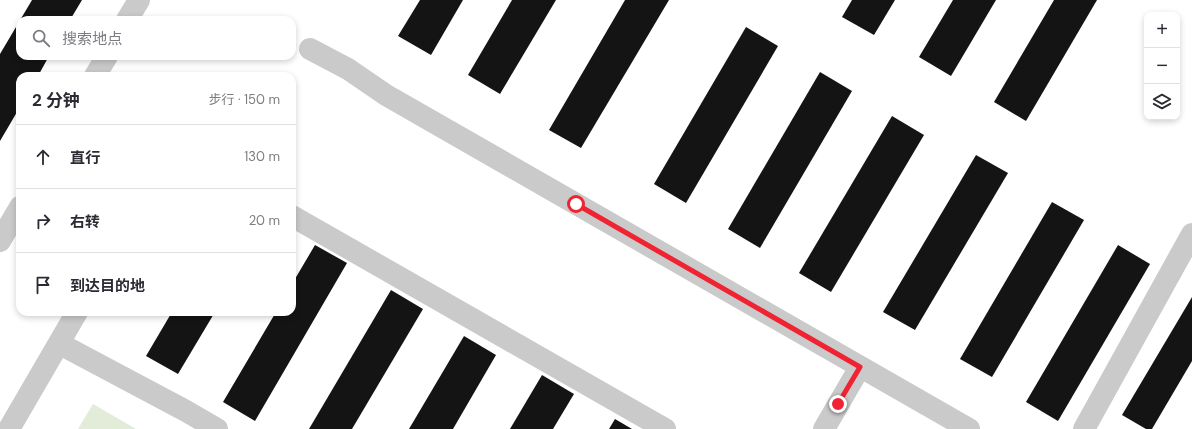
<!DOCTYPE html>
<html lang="zh">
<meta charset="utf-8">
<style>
body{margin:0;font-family:"DM Sans","Noto Sans SC",sans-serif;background:#f7f7f7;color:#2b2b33}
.controls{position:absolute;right:12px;top:12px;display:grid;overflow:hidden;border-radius:8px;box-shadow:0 2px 6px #0003}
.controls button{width:36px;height:36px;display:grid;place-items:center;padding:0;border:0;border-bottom:1px solid #e1e1e2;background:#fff;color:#2b2b33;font:20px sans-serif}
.stop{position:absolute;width:12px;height:12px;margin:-9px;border:3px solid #ef2331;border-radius:50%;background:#fff}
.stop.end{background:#ef2331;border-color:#fff;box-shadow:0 1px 4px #0008}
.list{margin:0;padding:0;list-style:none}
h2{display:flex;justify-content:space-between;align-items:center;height:52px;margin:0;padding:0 16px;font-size:17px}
h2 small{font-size:13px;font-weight:400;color:#7c7c81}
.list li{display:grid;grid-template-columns:26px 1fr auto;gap:12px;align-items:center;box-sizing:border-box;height:64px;padding:0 16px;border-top:1px solid #e1e1e2}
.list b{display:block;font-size:15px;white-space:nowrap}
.list em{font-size:13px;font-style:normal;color:#7c7c81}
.icon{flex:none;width:22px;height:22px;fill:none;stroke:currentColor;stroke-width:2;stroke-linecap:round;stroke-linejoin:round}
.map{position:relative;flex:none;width:1192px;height:429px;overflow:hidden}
.search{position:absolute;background:#fff;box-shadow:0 2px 6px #0003;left:16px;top:16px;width:280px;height:44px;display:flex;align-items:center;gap:10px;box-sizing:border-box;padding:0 14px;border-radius:12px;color:#7c7c81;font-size:15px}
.panel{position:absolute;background:#fff;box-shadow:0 2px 6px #0003;left:16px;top:72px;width:280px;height:244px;border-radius:12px}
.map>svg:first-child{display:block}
.green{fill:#e3ebd9}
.building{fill:#141414}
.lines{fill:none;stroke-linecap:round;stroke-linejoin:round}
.minor{stroke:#cacaca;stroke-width:22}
.route{stroke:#ef2331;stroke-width:5}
</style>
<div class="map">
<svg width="1192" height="429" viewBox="0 0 1192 429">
<rect width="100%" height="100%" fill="#fff"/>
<path class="green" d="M93,404L136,429H78Z"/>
<g class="building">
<path d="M32,0H82L70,20H20V56H49L38,76H20V107L0,141V54Z"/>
<path d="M420,0H463L431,55L398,36Z"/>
<path d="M512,0H556L500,94L468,75Z"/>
<path d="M625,0H669L581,148L549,130Z"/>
<path d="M852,0H895L874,35L842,17Z"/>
<path d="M953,0H996L951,76L919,57Z"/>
<path d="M1054,0H1097L1026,121L994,102Z"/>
<path d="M746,27L778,46L686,203L654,184Z"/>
<path d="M820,72L852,91L760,248L728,229Z"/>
<path d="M892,116L924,135L831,292L799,273Z"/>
<path d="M976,155L1008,173L915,330L883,312Z"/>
<path d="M1052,202L1084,220L992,377L960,359Z"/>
<path d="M315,245L347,263L255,421L223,402L276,312H292V284Z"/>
<path d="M1118,245L1150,264L1058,421L1026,402Z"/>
<path d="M391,290L423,309L352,429H309Z"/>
<path d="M1192,297V361L1152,429H1146L1122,415Z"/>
<path d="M172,312H215L178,374L146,356Z"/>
<path d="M464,336L496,355L453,429H409Z"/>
<path d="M542,375L574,394L553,429H510Z"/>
<path d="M615,419L632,429H609Z"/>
</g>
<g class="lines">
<g class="minor">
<path d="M127,20L139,0"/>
<path d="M310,49L348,69L386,95L969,429"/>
<path d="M95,76L107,56"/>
<path d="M292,216L665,429"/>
<path d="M0,241L20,207"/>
<path d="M60,344L186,411L217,429"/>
<path d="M9,429L77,312"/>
<path d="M824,429L860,367"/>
<path d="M1084,429L1192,234"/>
</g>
</g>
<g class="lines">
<path class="route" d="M576,204L860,367L838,404"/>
</g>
</svg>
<div class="controls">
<button>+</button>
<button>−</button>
<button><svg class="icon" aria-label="layers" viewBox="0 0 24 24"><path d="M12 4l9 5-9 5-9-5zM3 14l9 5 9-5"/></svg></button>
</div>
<div class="stop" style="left:576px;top:204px"></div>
<div class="stop end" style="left:838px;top:404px"></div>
<div class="search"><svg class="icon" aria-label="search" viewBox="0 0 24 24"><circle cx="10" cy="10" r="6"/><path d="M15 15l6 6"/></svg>搜索地点</div>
<section class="panel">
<h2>2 分钟<small>步行 · 150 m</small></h2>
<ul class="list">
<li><svg class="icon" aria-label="ahead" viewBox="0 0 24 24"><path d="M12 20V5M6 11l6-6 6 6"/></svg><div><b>直行</b></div><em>130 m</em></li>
<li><svg class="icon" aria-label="right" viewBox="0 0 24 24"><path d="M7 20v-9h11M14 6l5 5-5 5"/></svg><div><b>右转</b></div><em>20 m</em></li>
<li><svg class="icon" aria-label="arrive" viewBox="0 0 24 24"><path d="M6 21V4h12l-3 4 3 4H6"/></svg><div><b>到达目的地</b></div></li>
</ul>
</section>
</div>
